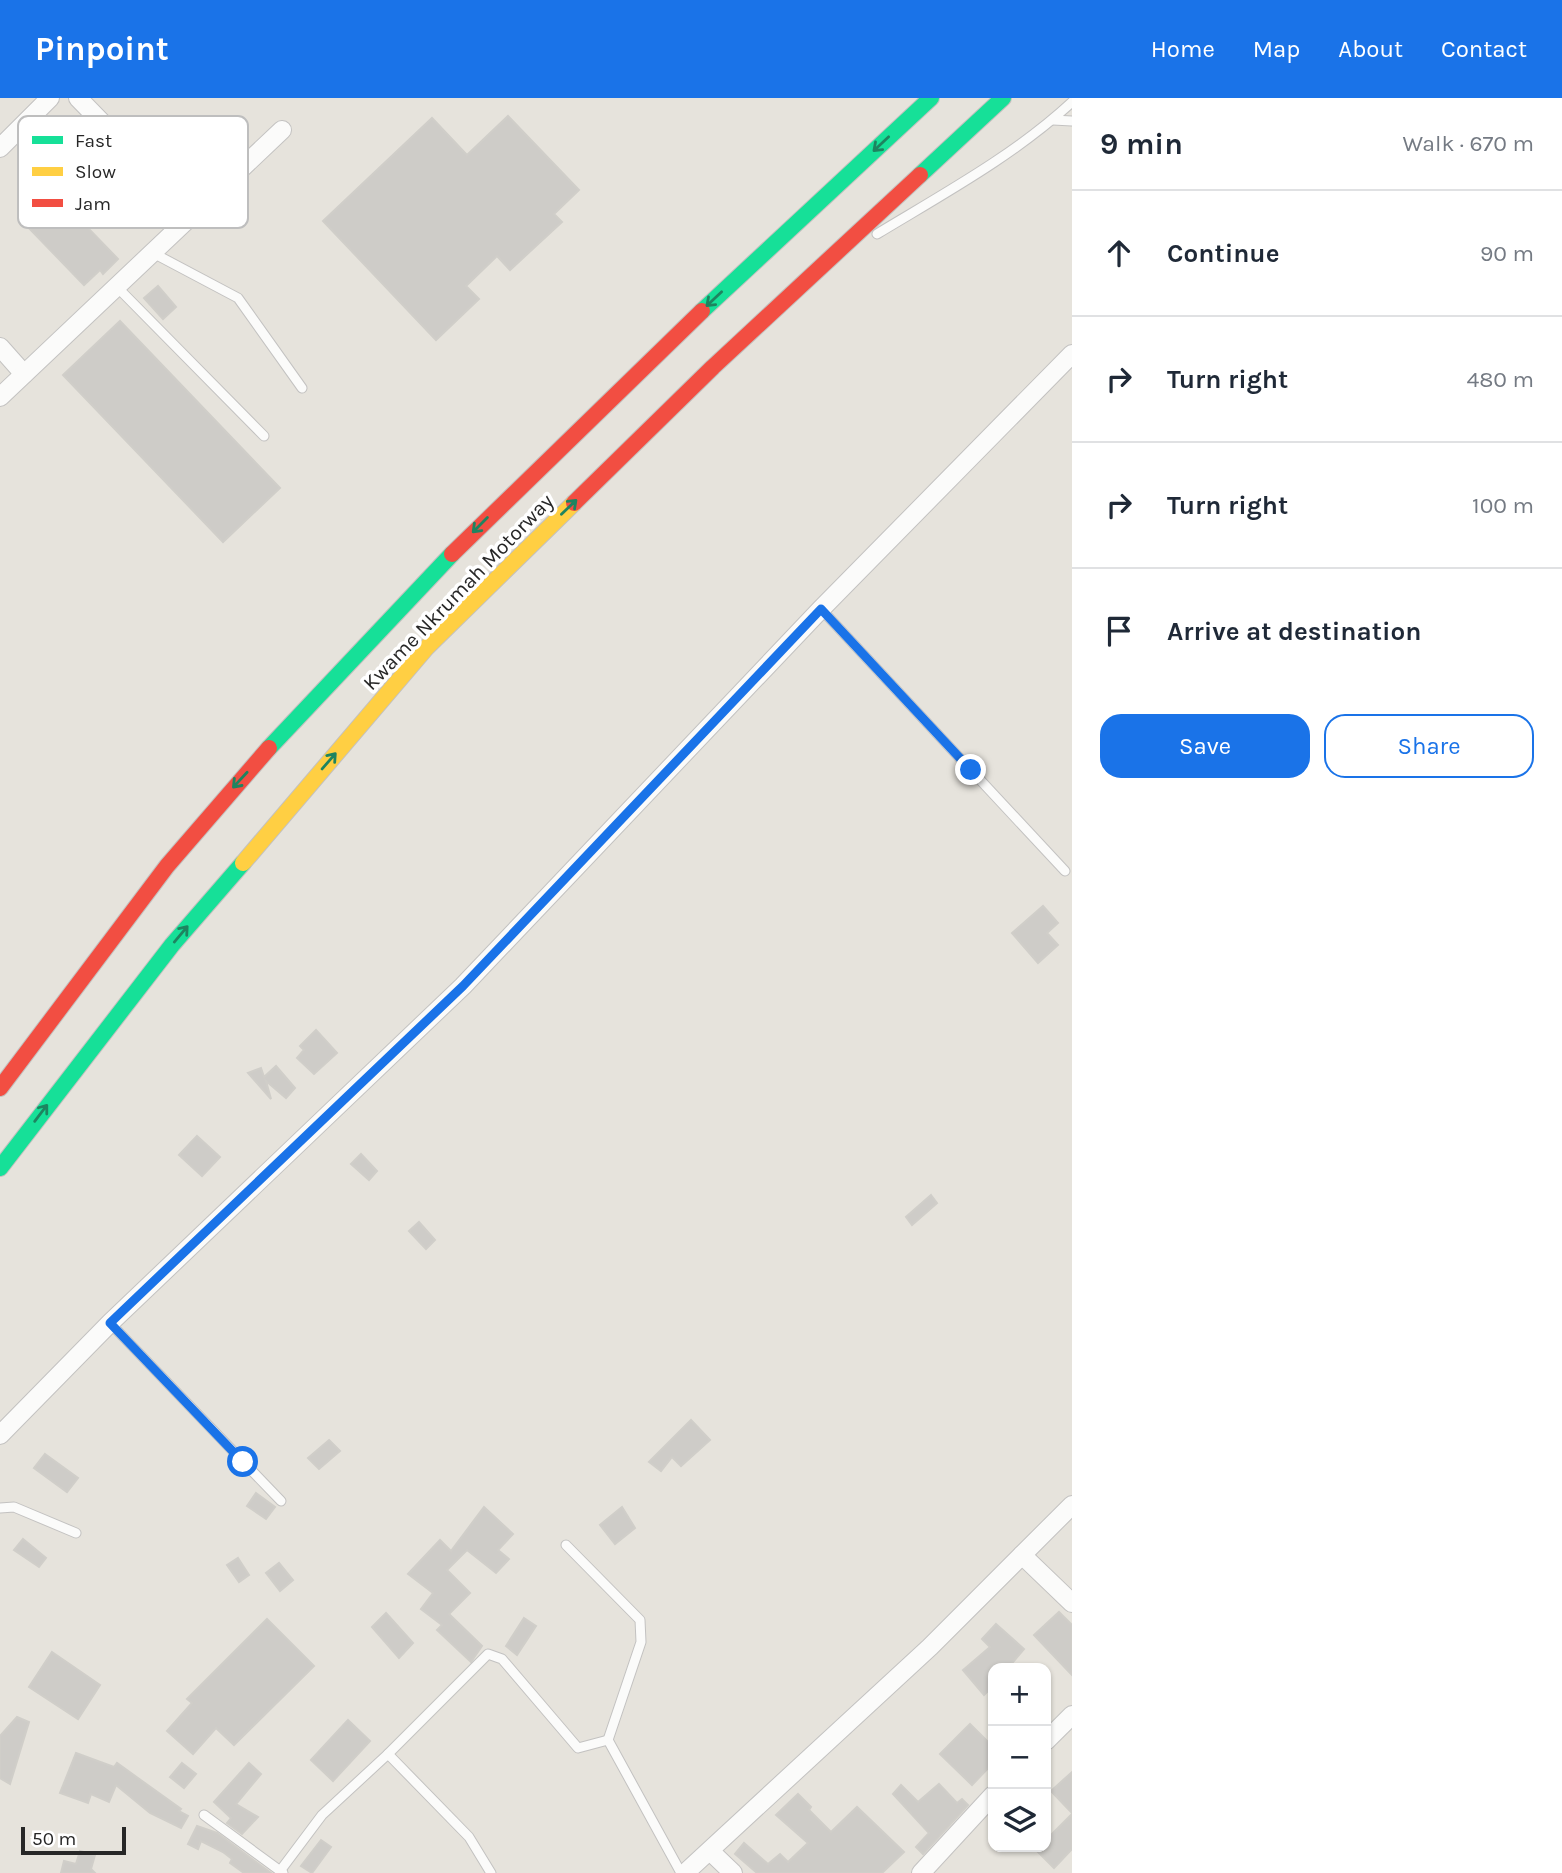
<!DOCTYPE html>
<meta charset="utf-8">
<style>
body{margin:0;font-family:Karla,sans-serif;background:#f2f2f3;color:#1f2937}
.controls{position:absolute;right:21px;bottom:21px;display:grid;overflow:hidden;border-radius:14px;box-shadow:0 2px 5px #0004}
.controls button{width:63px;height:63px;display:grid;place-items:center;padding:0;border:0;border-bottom:2px solid #e0e1e3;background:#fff;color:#1f2937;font:35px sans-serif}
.scale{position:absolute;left:21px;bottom:18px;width:105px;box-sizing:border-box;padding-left:7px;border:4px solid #272727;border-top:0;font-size:19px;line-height:24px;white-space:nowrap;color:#272727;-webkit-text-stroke:5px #fff;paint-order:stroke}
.stop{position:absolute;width:21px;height:21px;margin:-16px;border:5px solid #1a73e8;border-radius:50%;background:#fff}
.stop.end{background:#1a73e8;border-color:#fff;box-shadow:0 2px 7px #0008}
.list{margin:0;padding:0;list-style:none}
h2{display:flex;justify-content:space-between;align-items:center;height:91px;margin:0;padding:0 28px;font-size:30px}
h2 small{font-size:23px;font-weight:400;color:#747a83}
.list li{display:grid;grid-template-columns:46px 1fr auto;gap:21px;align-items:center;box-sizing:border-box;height:126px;padding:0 28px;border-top:2px solid #e0e1e3}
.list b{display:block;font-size:26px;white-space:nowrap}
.list em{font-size:23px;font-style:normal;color:#747a83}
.actions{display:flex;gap:14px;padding:21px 28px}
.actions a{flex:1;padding:16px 0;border:2px solid #1a73e8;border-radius:21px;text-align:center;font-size:24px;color:#1a73e8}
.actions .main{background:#1a73e8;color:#fff}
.icon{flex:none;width:38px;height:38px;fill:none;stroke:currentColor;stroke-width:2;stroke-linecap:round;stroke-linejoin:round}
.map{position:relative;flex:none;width:1072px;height:1775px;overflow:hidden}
header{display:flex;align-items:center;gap:42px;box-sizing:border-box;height:98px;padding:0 35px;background:#1a73e8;color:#fff}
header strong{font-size:33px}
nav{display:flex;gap:38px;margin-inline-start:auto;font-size:24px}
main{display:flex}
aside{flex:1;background:#fff}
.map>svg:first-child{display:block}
.building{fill:#ceccc8;stroke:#d0cec9;stroke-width:2}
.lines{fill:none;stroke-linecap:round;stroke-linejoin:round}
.lane-casing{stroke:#c3c2c1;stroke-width:11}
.street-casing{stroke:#c3c2c1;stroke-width:20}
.fast-casing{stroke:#c3c1bf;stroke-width:18}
.slow-casing{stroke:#c3c1bf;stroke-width:18}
.jam-casing{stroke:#c3c1bf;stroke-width:18}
.lane{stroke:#fbfbfa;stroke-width:9}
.street{stroke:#fbfbfa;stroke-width:18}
.fast{stroke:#16e098;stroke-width:16}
.slow{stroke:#ffcf43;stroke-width:16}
.jam{stroke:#f24e42;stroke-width:16}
.oneway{stroke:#1e8460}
.route{stroke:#1a73e8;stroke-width:9}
.labels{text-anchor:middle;stroke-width:7;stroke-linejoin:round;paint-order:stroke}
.street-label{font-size:21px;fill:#272727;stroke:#fff}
.key{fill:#fff;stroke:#bebebe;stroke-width:2}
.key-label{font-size:19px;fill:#272727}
</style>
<header>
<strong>Pinpoint</strong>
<nav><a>Home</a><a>Map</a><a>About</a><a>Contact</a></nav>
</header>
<main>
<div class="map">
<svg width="1072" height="1775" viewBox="0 0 1072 1775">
<rect width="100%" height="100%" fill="#e6e3dc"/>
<g class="building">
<path d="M508,18L579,92L554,116L562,124L510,172L497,158L466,188L479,201L436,242L323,123L432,20L467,57Z"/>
<path d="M56,97L118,161L103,176L100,172L84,187L25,126Z"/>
<path d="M158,188L176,209L163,221L144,200Z"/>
<path d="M120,223L280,390L223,444L63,277Z"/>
<path d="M1043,808L1058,825L1047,835L1058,847L1038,865L1012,835Z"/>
<path d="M316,932L337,955L314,976L297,960L304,952L300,948Z"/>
<path d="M276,968L295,990L286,1000L266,983L271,1001L248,975L261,970L264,979Z"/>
<path d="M197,1038L220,1059L202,1078L179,1057Z"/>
<path d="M361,1056L377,1073L369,1082L351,1066Z"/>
<path d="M931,1097L937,1105L912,1127L906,1119Z"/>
<path d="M419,1124L435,1142L426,1151L409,1133Z"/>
<path d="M691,1322L710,1342L681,1368L672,1359L661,1373L649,1364Z"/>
<path d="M329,1342L340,1353L319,1371L308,1360Z"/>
<path d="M45,1356L78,1380L67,1394L34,1370Z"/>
<path d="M256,1395L275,1409L266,1421L247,1408Z"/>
<path d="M484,1409L513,1436L498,1452L509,1461L496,1475L467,1452L447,1472L470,1495L449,1516L482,1548L471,1564L437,1532L442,1527L421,1511L433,1495L408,1476L440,1442L451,1453Z"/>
<path d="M622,1409L635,1430L615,1446L600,1427Z"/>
<path d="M23,1441L46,1460L39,1469L14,1452Z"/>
<path d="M238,1460L249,1477L239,1484L227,1467Z"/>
<path d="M279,1465L293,1482L280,1493L266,1475Z"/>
<path d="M1059,1514L1072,1527V1577L1034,1537Z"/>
<path d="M386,1515L413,1545L399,1560L372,1529Z"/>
<path d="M524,1520L536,1528L517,1557L506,1548Z"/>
<path d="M267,1521L314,1568L234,1647L216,1630L193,1656L167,1633L192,1605L187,1601Z"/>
<path d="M996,1526L1024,1551L1008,1570H993V1588L984,1597L963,1572L990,1549L982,1541Z"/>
<path d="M52,1554L100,1587L78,1621L29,1589Z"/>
<path d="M17,1619L29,1624L10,1686L0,1680V1638Z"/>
<path d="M348,1622L370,1643L333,1683L311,1662Z"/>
<path d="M970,1626L993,1649V1665L972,1687L940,1656Z"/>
<path d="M76,1655L114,1669L117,1665L181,1711L179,1713L188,1718L181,1730L150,1715L116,1687L109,1704L91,1696L88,1705L60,1695Z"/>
<path d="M182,1665L196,1676L184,1690L170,1679Z"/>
<path d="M249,1665L261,1676L236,1706L258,1719L242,1736L227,1725L231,1720L214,1704Z"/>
<path d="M1072,1674V1715L1051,1693Z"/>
<path d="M939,1686L957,1705L962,1701L968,1707L923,1756L916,1749L929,1735L893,1696L901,1687L918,1704Z"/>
<path d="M798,1696L811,1709L809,1712L831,1734L857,1709L904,1754L882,1775H757L735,1756L744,1745L768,1766L780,1756L788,1764L808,1745L776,1717Z"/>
<path d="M1072,1716V1751L1054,1770L1036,1752L1046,1749V1742Z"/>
<path d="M197,1728L217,1735L271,1775H244L230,1765L232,1761L223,1754L201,1743L198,1751L188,1746Z"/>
<path d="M321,1742L331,1749L312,1775L301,1768Z"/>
<path d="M80,1753L95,1757L91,1771L95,1775H61L64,1763L76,1766Z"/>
</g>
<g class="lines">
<g class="lane-casing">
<g id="lane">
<path d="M1053,22L1072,23"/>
<path d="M877,136C943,96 1015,57 1072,4"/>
<path d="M153,155L238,200L302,290"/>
<path d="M118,190L264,338"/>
<path d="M821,511L1065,773"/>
<path d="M110,1225L281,1403"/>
<path d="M0,1410L14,1409L76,1435"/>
<path d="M566,1447L640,1522L641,1544L608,1642L681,1775"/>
<path d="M388,1656L488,1556L502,1561L578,1650L608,1642"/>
<path d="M204,1717L283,1775"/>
<path d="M280,1773L322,1717L388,1656L469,1739L491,1775"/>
</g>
</g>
<g class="street-casing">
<g id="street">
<path d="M78,0L192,117"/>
<path d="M0,50L50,0"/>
<path d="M0,249L24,276"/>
<path d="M0,299L282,32"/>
<path d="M0,1337L110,1225L463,888L821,511L1072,256"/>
<path d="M1022,1457L1072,1505"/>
<path d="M1046,1643L1072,1617"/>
<path d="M710,1753L733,1775"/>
<path d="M685,1775L930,1549L1072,1407"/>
<path d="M921,1775L993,1697"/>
</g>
</g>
<g class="fast-casing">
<g id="fast">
<path d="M920,77L1003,0"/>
<path d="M702,213L931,0"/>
<path d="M269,650L452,456"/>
<path d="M0,1070L172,847L243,765"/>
</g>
</g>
<g class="slow-casing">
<path id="slow" d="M243,765L427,549L574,405"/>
</g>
<g class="jam-casing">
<g id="jam">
<path d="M574,405L713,269L920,77"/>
<path d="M452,456L702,213"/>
<path d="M0,990L167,768L269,650"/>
</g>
</g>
<use href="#lane" class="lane"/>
<use href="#street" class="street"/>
<use href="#fast" class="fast"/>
<use href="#slow" class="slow"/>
<use href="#jam" class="jam"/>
</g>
<defs><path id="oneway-shaft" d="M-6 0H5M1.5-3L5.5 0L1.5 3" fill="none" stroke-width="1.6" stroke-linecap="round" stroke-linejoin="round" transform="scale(1.75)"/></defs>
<g class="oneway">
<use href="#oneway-shaft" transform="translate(881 46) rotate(137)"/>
<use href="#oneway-shaft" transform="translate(714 201) rotate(137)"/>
<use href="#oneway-shaft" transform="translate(569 409) rotate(-44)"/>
<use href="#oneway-shaft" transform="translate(480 427) rotate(135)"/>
<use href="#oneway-shaft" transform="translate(329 663) rotate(-49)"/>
<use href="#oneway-shaft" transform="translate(240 682) rotate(133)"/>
<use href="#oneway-shaft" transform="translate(181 836) rotate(-50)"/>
<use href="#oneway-shaft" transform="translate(41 1015) rotate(-53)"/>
</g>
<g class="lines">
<path class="route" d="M243,1364L110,1225L463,888L821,511L971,672"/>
</g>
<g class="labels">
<g class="street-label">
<text transform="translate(458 494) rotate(-46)" y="7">Kwame Nkrumah Motorway</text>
</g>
</g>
<rect x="18" y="18" width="230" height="112" rx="10" class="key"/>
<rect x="32" y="38" width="31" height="8" fill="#16e098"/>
<rect x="32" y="69" width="31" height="9" fill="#ffcf43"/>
<rect x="32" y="101" width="31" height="8" fill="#f24e42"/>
<g class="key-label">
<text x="75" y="49">Fast</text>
<text x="75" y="80">Slow</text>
<text x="75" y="112">Jam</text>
</g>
</svg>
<div class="controls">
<button>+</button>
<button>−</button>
<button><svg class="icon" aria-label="layers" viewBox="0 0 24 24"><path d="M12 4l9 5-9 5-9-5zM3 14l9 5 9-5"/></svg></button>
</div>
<div class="scale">50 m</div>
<div class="stop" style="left:243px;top:1364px"></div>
<div class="stop end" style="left:971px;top:672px"></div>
</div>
<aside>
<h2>9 min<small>Walk · 670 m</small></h2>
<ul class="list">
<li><svg class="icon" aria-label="ahead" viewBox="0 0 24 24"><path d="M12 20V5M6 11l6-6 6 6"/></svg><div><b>Continue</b></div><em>90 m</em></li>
<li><svg class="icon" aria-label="right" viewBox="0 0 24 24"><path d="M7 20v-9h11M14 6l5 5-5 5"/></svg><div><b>Turn right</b></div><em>480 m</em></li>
<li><svg class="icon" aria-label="right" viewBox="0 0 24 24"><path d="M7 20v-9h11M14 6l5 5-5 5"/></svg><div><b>Turn right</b></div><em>100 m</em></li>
<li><svg class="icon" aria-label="arrive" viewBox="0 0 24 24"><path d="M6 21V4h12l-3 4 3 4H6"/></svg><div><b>Arrive at destination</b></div></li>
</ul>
<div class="actions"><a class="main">Save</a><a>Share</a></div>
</aside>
</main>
